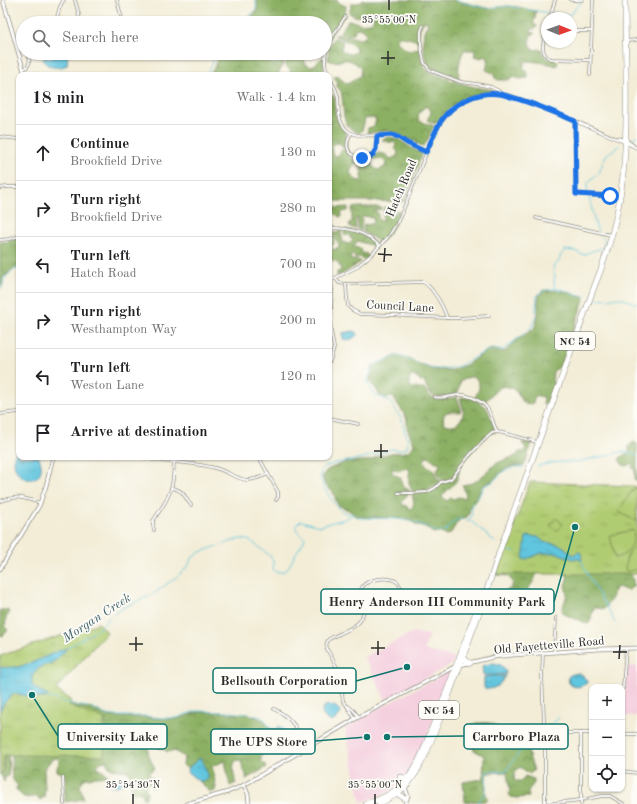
<!DOCTYPE html>
<meta charset="utf-8">
<style>
body{margin:0;font-family:"Old Standard TT",serif;background:#f6f6f6;color:#202124}
.controls{position:absolute;right:12px;bottom:12px;display:grid;overflow:hidden;border-radius:8px;box-shadow:0 1px 3px #0004}
.controls button{width:36px;height:36px;display:grid;place-items:center;padding:0;border:0;border-bottom:1px solid #e0e0e0;background:#fff;color:#202124;font:20px sans-serif}
.compass{position:absolute;left:541px;top:12px;width:36px;height:36px;border-radius:50%;background:#fff;box-shadow:0 1px 3px #0004;rotate:91deg}
.stop{position:absolute;width:12px;height:12px;margin:-9px;border:3px solid #1a73e8;border-radius:50%;background:#fff}
.stop.end{background:#1a73e8;border-color:#fff;box-shadow:0 1px 4px #0008}
.list{margin:0;padding:0;list-style:none}
h2{display:flex;justify-content:space-between;align-items:center;height:52px;margin:0;padding:0 16px;font-size:17px}
h2 small{font-size:13px;font-weight:400;color:#757577}
.list li{display:grid;grid-template-columns:26px 1fr auto;gap:12px;align-items:center;box-sizing:border-box;height:56px;padding:0 16px;border-top:1px solid #e0e0e0}
.list b{display:block;font-size:15px;white-space:nowrap}
.list p{margin:0;font-size:13px;white-space:nowrap;color:#757577}
.list em{font-size:13px;font-style:normal;color:#757577}
.icon{flex:none;width:22px;height:22px;fill:none;stroke:currentColor;stroke-width:2;stroke-linecap:round;stroke-linejoin:round}
.map{position:relative;flex:none;width:637px;height:804px;overflow:hidden}
.search{position:absolute;background:#fff;box-shadow:0 1px 3px #0004;left:16px;top:16px;width:316px;height:44px;display:flex;align-items:center;gap:10px;box-sizing:border-box;padding:0 14px;border-radius:22px;color:#757577;font-size:15px}
.panel{position:absolute;background:#fff;box-shadow:0 1px 3px #0004;left:16px;top:72px;width:316px;height:388px;border-radius:8px}
.map>svg:first-child{display:block}
.built{fill:#f4cfde}
.forest{fill:url(#forest-crowns);stroke:#5c6e48}
.park{fill:url(#park-tufts);stroke:#6e7c4e}
.garden{fill:#b0cc72;stroke:#6e7c4e}
.water{fill:url(#water-ripples);stroke:#467884}
.lines{fill:none;stroke-linecap:round;stroke-linejoin:round}
.stream{stroke:#61c5de;stroke-width:1}
.street-casing{stroke:#8f8c81;stroke-width:3.5}
.secondary-casing{stroke:#8f8c81;stroke-width:4.5}
.highway-casing{stroke:#8f8c81;stroke-width:6}
.street{stroke:#fff;stroke-width:2}
.secondary{stroke:#fff;stroke-width:3}
.highway{stroke:#fff;stroke-width:5}
.route{stroke:#1a73e8;stroke-width:5}
.ticks{fill:none;stroke:#2b2b2b;stroke-width:1.5}
.labels{text-anchor:middle;stroke-width:3.5;stroke-linejoin:round;paint-order:stroke}
.shield{fill:#fdfcf7;stroke:#6a6a68;stroke-width:1}
.shield-label{font-size:11px;font-weight:bold;fill:#2b2b2b}
.street-label{font-size:12px;fill:#2b2b2b;stroke:#fdfcf7}
.water-label{font-size:13px;font-style:italic;fill:#3e616a;stroke:#fdfcf7}
.ticks-label{font-size:10px;text-anchor:middle;fill:#2b2b2b;stroke:#fdfcf7;stroke-width:3.5;stroke-linejoin:round;paint-order:stroke}
.leader{fill:none;stroke:#0f766e;stroke-width:1.5}
.callout-dot{fill:#0f766e;stroke:#fdfcf7;stroke-width:1.5}
.callout{fill:#fdfcf7;stroke:#0f766e;stroke-width:1.5}
.callout-label{font-size:13px;text-anchor:middle;font-weight:bold;fill:#2b2b2b}
</style>
<div class="map">
<svg width="637" height="804" viewBox="0 0 637 804">
<defs>
<pattern id="forest-crowns" width="20" height="18" patternUnits="userSpaceOnUse"><rect width="20" height="18" fill="#8cb064"/><path d="M2 6a3 3 0 1 1 6 0M12 15a3 3 0 1 1 6 0" fill="none" stroke="#738f53"/></pattern>
<pattern id="park-tufts" width="24" height="20" patternUnits="userSpaceOnUse"><rect width="24" height="20" fill="#b0cc72"/><path d="M3 7l-1-3M5 7V3M7 7l1-3M15 17l-1-3M17 17v-4M19 17l1-3" fill="none" stroke="#98af63"/></pattern>
<pattern id="water-ripples" width="26" height="14" patternUnits="userSpaceOnUse"><rect width="26" height="14" fill="#61c5de"/><path d="M2 4q2-2 4 0t4 0M15 11q2-2 4 0t4 0" fill="none" stroke="#54a9bf"/></pattern>
</defs>
<rect width="100%" height="100%" fill="#fdfcf7"/>
<filter id="ink" filterUnits="userSpaceOnUse"><feTurbulence type="fractalNoise" baseFrequency=".025" numOctaves="2"/><feDisplacementMap in="SourceGraphic" scale="8" xChannelSelector="R" yChannelSelector="G"/><feConvolveMatrix kernelMatrix="1 2 1 2 8 2 1 2 1" color-interpolation-filters="sRGB"/></filter>
<filter id="wash" filterUnits="userSpaceOnUse"><feTurbulence type="fractalNoise" baseFrequency=".012" numOctaves="4" result="noise"/><feDisplacementMap in="SourceGraphic" scale="16" xChannelSelector="R" yChannelSelector="G"/><feGaussianBlur stdDeviation="0.9" result="paint"/><feColorMatrix in="noise" values="0 0 0 0 0 0 0 0 0 0 0 0 0 0 0 0 0 1.4 0 .05"/><feComposite in="paint" operator="in"/></filter>
<g filter="url(#wash)">
<rect width="100%" height="100%" fill="#f3edd7"/>
<g class="built">
<path d="M413,632L429,635L424,650L455,658L451,665L441,670L423,680L386,700L364,657Z"/>
<path d="M626,666L637,667V716H623Z"/>
<path d="M448,672H450L451,674L439,707L415,764L408,775L393,789L386,794L361,802L345,728L357,722L362,717L425,684L431,682L438,677Z"/>
</g>
<g class="forest">
<path d="M257,0H337L341,4L346,6L345,15L336,27L325,46V23H251L250,18L257,10Z"/>
<path d="M363,0H455L486,8C493,9 501,6 508,6C517,6 527,9 536,11L535,19L533,23L537,26V27L531,30V32L535,33L534,34L531,35C529,40 529,46 533,50H536L537,49L542,50C544,59 549,59 557,60L558,63L556,66C550,63 531,61 525,61L523,68L528,74V78L520,79L514,77H511L509,80H498L495,78L493,73L486,70L488,62V58L483,56L482,58L474,56L475,52L473,50H464C459,60 458,69 459,79C451,77 438,74 432,69C423,63 422,42 424,32C424,29 426,27 428,24L426,21H425C419,27 418,35 419,44L416,40L399,36L397,37V42C408,50 406,54 420,47C421,54 421,62 425,68C431,75 464,84 474,87C480,88 486,89 493,90L492,92C479,95 464,96 453,106C446,111 442,119 435,124L427,120L431,113L430,109L428,107H424L418,115L419,121L434,126L426,143L423,146L415,143L417,142L416,141L404,138L398,133L386,131L367,133L368,128L374,126L376,120L375,118H368L365,119L362,131L359,133C340,126 345,113 342,97C342,95 341,93 341,91L337,87V81L334,77L338,75L341,79L347,84L360,76L361,68C356,63 350,59 343,60C342,60 341,61 340,61C336,62 332,62 328,60C328,52 329,45 334,38L343,41L341,50C347,54 355,57 356,48C350,42 343,39 335,36L336,34C343,37 345,37 352,37C360,38 360,42 367,34L365,32L359,28L355,29L354,34C348,36 344,36 339,33L349,20L361,24L370,23L373,20L374,16L363,15L357,17L349,13L352,4L362,2Z"/>
<path d="M219,53H268L267,55L266,59L272,64H274L279,58H284L285,59L278,75H210L214,68Z"/>
<path d="M296,53H315L308,55L304,61L305,64L311,67L317,63L321,58H323L324,68L323,71L326,75H290C292,70 289,68 285,66C286,59 291,58 296,53Z"/>
<path d="M331,95H333C338,102 334,106 335,113C337,121 344,127 346,134C347,138 346,143 347,147H343L339,143L333,144L332,145V153L335,156L339,155L341,150H346L347,151V154L353,159L357,160L355,165L353,166L350,172C352,177 354,180 360,181L362,179L361,168L358,165V160L363,161L369,160C372,164 373,169 379,170L385,167C388,155 377,161 371,158L378,153L385,154L391,159L397,156L398,152L395,148L396,144L394,142L392,143L382,140C392,133 401,141 409,146C413,149 417,151 421,153L422,155L403,202L374,201H329V98L332,97Z"/>
<path d="M329,206H336V208L348,207V211L342,212L341,217H339C336,214 334,212 329,214Z"/>
<path d="M358,207H380L382,208L380,210L376,209V212L378,213V219L382,221C384,216 383,212 384,207H390L394,209L391,213L393,215L397,210L400,211C396,222 391,233 382,241H378L363,232L364,224L368,225L373,223L374,221L373,218L366,216L362,217L361,231L357,229L358,218H356L355,229L350,227L349,223L352,222V208Z"/>
<path d="M346,229C357,232 368,237 377,245L375,246H374L357,241L354,247L362,249L361,253H363L367,254L369,257L364,260L360,257L354,258L355,256L352,254L350,257L351,260H358L361,262L341,275L337,276V272L340,271L341,269L338,263L334,260L330,261L329,263V230L333,231V237L334,243V244H332V249L335,250L336,248H339V245L335,239L334,231L336,232L337,234L339,230H342L341,235L339,236L340,237L342,236L343,242L348,244L351,243L353,239L350,238V235H344V233Z"/>
<path d="M19,238V267L16,269H12L6,276L3,277V283L0,288V242C8,243 12,239 19,238Z"/>
<path d="M543,290C550,292 558,289 566,291C573,293 578,297 585,297L560,367L553,371L552,381L554,384L546,405H543L544,397L538,396H535L533,403L526,405L523,402L516,390C495,380 498,394 483,402L475,397C476,395 477,393 478,391C481,385 478,376 470,377C467,378 463,380 460,381L458,393C450,395 436,401 430,393C427,389 426,385 423,381H420L419,378L412,376C407,380 409,384 412,388L416,387L418,389H425C432,404 444,399 457,397L461,409L460,412C451,412 441,409 444,423C455,430 465,419 463,408C462,405 461,401 460,398L461,397L471,398L485,406L488,410L496,432L491,433L482,440L459,467L451,478L444,481L438,476L437,470L440,465V463L434,461L431,458L426,457L424,461L425,464L433,470L437,478L441,481C432,490 425,491 413,492C408,485 408,478 410,470C405,467 402,469 398,471L392,468V473L401,478V481L403,487L408,489L410,492H397V493L409,494C405,497 402,499 402,505H405L410,509L412,508L414,503L412,494L427,492L435,489L441,483L452,480L459,470C460,482 449,488 442,496L447,501L451,498L454,499L458,497L464,498L466,496L464,490V488L462,485L473,483L486,473L495,464L506,459L510,458L516,456L519,452H524L526,446H524L522,443L526,442L532,443L524,466H514L505,469L492,481L484,485L481,488L477,499L470,506L469,513L467,517C456,519 456,526 450,534L446,535L438,532L434,533C427,529 426,525 416,525L411,520L407,519L362,517L356,516L350,511L338,505L336,501L333,492L325,485L323,479V475L326,471L329,469L346,462H353L358,461H365L371,460L378,456C383,456 386,454 391,453C400,452 410,455 414,444L407,428V421L406,417L394,398L392,397L387,398L379,395C377,387 371,386 370,381C369,378 372,370 372,367L389,360L394,356L398,355L405,359L407,358L411,359L416,363L432,369L440,370H452L466,365L488,350L493,349L501,352L506,351C513,341 523,336 534,329C535,325 538,319 538,314C539,305 535,298 543,290Z"/>
<path d="M633,442L637,444V482L635,480V470L632,468L633,466L632,463L627,466L623,465L619,460L621,457L630,451L628,447Z"/>
<path d="M513,524H516L631,573L634,585L628,591L618,587L615,589L612,598L604,609L596,608L593,609L590,622L588,624L564,614L562,610L567,594L565,585L568,577L562,571L540,567L533,582L523,596V607L509,604L504,594L506,591L511,588L513,583C509,574 504,576 495,575V574Z"/>
<path d="M0,610H7L10,612C9,615 7,615 6,618C5,621 7,623 4,626L8,630L3,636L0,635Z"/>
<path d="M9,697L67,703L76,706L92,709L105,715L115,717H144L154,718L177,719L197,712H215L249,714L263,720L265,721L269,729L277,730V736L278,737L275,738V752L270,755L266,753L261,756V761L267,767L246,779C247,774 245,773 243,769C242,767 242,763 241,761L239,760L235,761C232,769 234,776 236,783L230,786L225,761L212,766L216,787L215,791L210,792L200,782C204,781 207,780 208,775C205,770 204,762 199,759L188,769L183,765L184,757C179,754 173,749 168,752L163,749L157,747L155,743L151,741L148,743C147,754 150,759 155,768L148,774L152,777L154,780V788L151,783C148,783 146,783 145,786L147,793L145,799L143,798V793L132,792L129,772L125,770H118L109,767L106,761L101,762L97,766L98,768L105,772L108,776L87,778L83,780L80,786L84,799L65,802V777L62,773L57,771V768L59,762L58,758L52,759L44,769L45,789L44,797L40,800L37,796C26,799 23,799 16,789V787L18,788V786L12,779Z"/>
<path d="M6,700L9,769L8,776H5V779L4,782L2,777L0,775V711Z"/>
<path d="M476,723C487,723 495,720 500,733L506,734L512,728H524L530,742L528,753L534,770L530,774L520,767L515,772L514,780L515,781H521L525,776L534,779V783L528,791L529,797L518,798L511,797L509,794C511,788 507,779 507,772L487,773C486,777 485,790 486,794C488,801 488,794 487,801L465,802L463,782L483,779L484,756L474,750L470,740L472,725Z"/>
</g>
<g class="park">
<path d="M530,482L632,486L637,487V574H496Z"/>
<path d="M99,623L107,632L56,689L71,701L69,706L107,720H104V756L4,755L3,773L0,772V656Z"/>
</g>
<g class="garden">
<path d="M634,488L637,489V522L619,512V510Z"/>
<path d="M556,518L563,524L557,531L550,525Z"/>
<path d="M633,530C636,544 629,555 615,558L610,536L611,535Z"/>
<path d="M637,546V569L626,572C624,561 627,552 637,546Z"/>
</g>
<g class="water">
<path d="M52,53H68L67,65C59,69 46,69 43,58H54V55Z"/>
<path d="M353,331L356,332L358,334C354,339 348,341 343,339V333Z"/>
<path d="M17,452H19V457H39C51,486 11,488 14,455Z"/>
<path d="M529,536L538,537L545,543L546,542C554,544 563,544 568,551L573,555L578,552H580L582,556L581,557L582,561L578,559H573L557,553H542L524,560L523,559L526,537Z"/>
<path d="M67,648C64,652 60,656 56,660C47,667 35,665 32,678C32,682 31,684 34,687C37,690 43,692 47,695L48,697C39,700 23,695 15,693C8,698 3,703 0,711V667C6,669 12,666 18,667L36,661L60,650Z"/>
<path d="M493,663C500,664 505,666 506,674L494,675V676H505C501,684 495,690 485,689L484,687V677L493,676V675H483L482,666Z"/>
<path d="M578,673C582,675 587,679 587,683C580,687 574,689 569,683L568,677L570,675Z"/>
<path d="M328,705L334,706L341,711L340,715C336,717 335,721 332,722C323,719 317,709 328,705Z"/>
<path d="M279,726C283,728 285,733 286,737L283,739L280,738L277,736L278,727Z"/>
<path d="M200,758C205,764 208,774 207,780L200,782C195,779 192,775 187,772V771L189,767Z"/>
<path d="M121,776H122L123,778L120,785L115,786L111,785C108,777 115,777 121,776Z"/>
</g>
<g class="lines">
<g class="stream">
<path d="M455,0L486,8H491L508,6L549,13"/>
<path d="M554,13L570,15L582,1"/>
<path d="M250,23V15C256,10 258,8 255,0"/>
<path d="M207,75L217,53"/>
<path d="M633,138L637,136"/>
<path d="M588,193L587,191L588,182L599,173L606,155L619,146"/>
<path d="M589,197L596,227L598,231"/>
<path d="M555,288L554,282L555,276L553,272L554,265C559,263 559,261 560,257C561,254 564,252 565,250L575,251L584,255L589,252L603,248L605,240L600,235"/>
<path d="M0,290L3,287L4,277H6L13,270L19,268"/>
<path d="M596,299L621,298L637,304"/>
<path d="M538,466L551,463L563,462H577L614,454C621,450 630,452 637,456"/>
<path d="M469,520L472,514L471,505L477,500L484,486L491,483L504,471L515,467H523"/>
<path d="M495,542L472,522L464,519H459L453,522L446,531L441,532H436L430,528L415,522L397,519L362,518C357,517 357,516 353,515C350,513 345,514 342,511C334,506 317,480 321,471C323,466 332,464 337,463C343,462 347,460 352,461L356,459L363,458L392,449L400,450L407,448L408,442L407,437L404,429L402,420L392,404L389,401L375,395L368,384L367,381L370,375L372,366L377,363L396,356L402,357L431,368L438,369L449,368L459,366L486,351L490,350H503L531,328L535,320L537,296C542,288 556,288 564,290C568,291 572,294 576,295C579,296 583,296 586,296"/>
<path d="M506,550L508,551L515,552"/>
<path d="M581,560L589,577L610,613L615,623"/>
<path d="M67,648L95,631L102,626L107,620L122,608L152,595L178,576L188,566L192,558L200,552L239,539L248,540L252,542L269,555L272,558L273,562V568L274,571C288,576 290,563 295,555C298,549 303,544 305,538C300,533 289,527 301,521L320,526L333,522L346,519L350,516"/>
<path d="M47,697L76,705L93,708L106,715L115,716H144L162,718H177L186,714L197,711L230,712L238,713L249,714L261,717L265,720L270,728L276,729"/>
<path d="M546,727L556,721L559,717"/>
<path d="M477,804C479,800 483,797 485,793C488,787 486,778 486,772L506,771L528,740C537,737 536,731 543,727"/>
</g>
</g>
</g>
<g filter="url(#ink)">
<g class="lines">
<g class="street-casing">
<g id="street">
<path d="M75,0L79,15L80,23"/>
<path d="M117,0L123,23"/>
<path d="M571,0H582"/>
<path d="M550,18L555,0"/>
<path d="M55,23C59,15 58,6 64,0"/>
<path d="M423,26L421,31V46L424,62L429,69L434,72L461,82L477,84L491,87L499,91L500,93"/>
<path d="M547,29C544,39 538,54 551,59L590,60"/>
<path d="M571,31H591"/>
<path d="M626,41L637,40"/>
<path d="M24,69C31,65 30,60 28,53"/>
<path d="M328,75C318,52 334,35 345,17"/>
<path d="M590,75L593,0"/>
<path d="M329,77C332,83 337,90 338,97C339,106 337,115 342,124C353,143 376,132 393,136C399,137 402,140 407,143C413,146 420,149 426,152"/>
<path d="M575,121L576,194L620,196"/>
<path d="M351,133C341,151 353,161 372,156L376,149L377,135"/>
<path d="M0,137L19,139"/>
<path d="M618,138L626,140L633,145"/>
<path d="M0,188L7,187H19"/>
<path d="M536,218L611,235"/>
<path d="M329,228C350,228 364,231 380,246"/>
<path d="M0,240L10,239L19,236"/>
<path d="M335,278L339,283L346,284L423,282C433,287 444,308 447,318"/>
<path d="M329,281L355,268L371,255L388,237L397,223L403,210L435,132C447,111 462,95 489,93C509,92 529,103 547,110C577,122 608,134 637,148"/>
<path d="M346,284L347,299L348,306L352,310L360,314L393,315L405,316L447,318H460L489,316"/>
<path d="M330,361L334,348L330,326L332,290L331,280"/>
<path d="M434,397C443,399 450,396 458,395C463,394 467,396 471,397C492,405 489,415 497,432"/>
<path d="M0,414L19,412"/>
<path d="M329,418L354,423L358,424"/>
<path d="M142,457C152,461 162,461 172,462C188,463 203,464 218,469C228,472 237,479 247,480C255,480 261,477 268,474"/>
<path d="M260,457L261,461L278,492V497L276,500"/>
<path d="M171,488C185,490 183,496 191,505"/>
<path d="M398,493H412L427,492L435,488L441,482L451,479L469,456L483,441L492,433L497,432L503,433L537,442"/>
<path d="M0,501C20,495 21,497 40,503"/>
<path d="M154,530L153,525V521C160,510 170,497 172,484C174,477 173,469 174,462"/>
<path d="M554,652L556,618"/>
<path d="M543,653L542,674L545,746V804"/>
<path d="M623,688L626,648"/>
<path d="M348,706L353,710L359,717"/>
<path d="M274,709C285,714 294,722 299,734C300,739 301,745 304,749"/>
<path d="M355,719L347,706L343,701L342,694L344,685L343,681L341,675L327,649C326,645 326,642 329,639C338,634 353,629 359,622C369,611 357,601 361,590C364,578 391,575 398,583C402,588 405,597 406,603"/>
<path d="M545,733H592"/>
<path d="M581,733V804"/>
<path d="M622,734H637"/>
<path d="M622,771L637,773"/>
<path d="M63,777L64,804"/>
<path d="M546,804L581,800L602,796H610L624,804"/>
</g>
</g>
<g class="secondary-casing">
<g id="secondary">
<path d="M3,0L25,75"/>
<path d="M0,569L39,506L46,486L53,457"/>
<path d="M244,785L248,794L249,804"/>
<path d="M405,787L408,796L405,804"/>
<path d="M186,804L228,792L244,785L355,719L456,666L494,657L513,655L599,649L637,648"/>
</g>
</g>
<g class="highway-casing">
<g id="highway">
<path d="M464,655L465,660L470,663"/>
<path d="M400,777L404,778H408"/>
<path d="M396,795H400L404,798"/>
<path d="M366,804C382,799 397,792 407,779C419,765 425,746 431,730C450,686 465,640 482,596"/>
<path d="M379,804L395,795L408,784L416,773L426,754L445,706L482,605L502,544L593,290C612,244 623,197 625,149C628,99 625,49 625,0"/>
</g>
</g>
<use href="#street" class="street"/>
<use href="#secondary" class="secondary"/>
<use href="#highway" class="highway"/>
</g>
</g>
<g class="lines" filter="url(#ink)">
<path class="route" d="M362,158L372,156L376,149L377,136L392,135L398,137L407,143L426,152C431,142 435,131 441,121C453,103 477,91 499,94C503,94 507,96 511,97C533,103 554,112 575,121L576,194L610,196"/>
</g>
<path class="ticks" d="M389,10V0M381,58H395M388,65V51M378,254L392,255M384,262L385,248M374,451H388M381,458V444M129,644H143M371,648H385M136,651V637M613,652H627M378,655V641M619,659L620,645M133,804V794M375,804V794"/>
<g class="labels">
<g class="shield">
<rect x="555" y="332" width="40" height="18" rx="3"/>
<rect x="419" y="701" width="40" height="18" rx="3"/>
</g>
<g class="shield-label">
<text x="575" y="345">NC 54</text>
<text x="439" y="714">NC 54</text>
</g>
<g class="street-label">
<text transform="translate(401 188) rotate(-67)" y="4">Hatch Road</text>
<text transform="translate(400 306) rotate(3)" y="4">Council Lane</text>
<text transform="translate(549 645) rotate(-5)" y="4">Old Fayetteville Road</text>
</g>
<g class="water-label">
<text transform="translate(96 617) rotate(-33)" y="5">Morgan Creek</text>
</g>
</g>
<g class="ticks-label">
<text x="389" y="23">35°55'00"N</text>
<text x="133" y="788">35°54'30"N</text>
<text x="375" y="788">35°55'00"N</text>
</g>
<path class="leader" d="M575 527L554 602M407 667L356 681M32 695L58 736M387 737L464 736M367 737L315 741"/>
<g class="callout-dot">
<circle cx="575" cy="527" r="4"/>
<circle cx="407" cy="667" r="4"/>
<circle cx="32" cy="695" r="4"/>
<circle cx="387" cy="737" r="4"/>
<circle cx="367" cy="737" r="4"/>
</g>
<g class="callout">
<rect x="321" y="589" width="233" height="25" rx="4"/>
<rect x="213" y="668" width="143" height="25" rx="4"/>
<rect x="58" y="724" width="109" height="25" rx="4"/>
<rect x="464" y="724" width="104" height="25" rx="4"/>
<rect x="211" y="729" width="104" height="25" rx="4"/>
</g>
<g class="callout-label">
<text x="437" y="606">Henry Anderson III Community Park</text>
<text x="284" y="685">Bellsouth Corporation</text>
<text x="112" y="741">University Lake</text>
<text x="516" y="741">Carrboro Plaza</text>
<text x="263" y="746">The UPS Store</text>
</g>
</svg>
<div class="controls">
<button>+</button>
<button>−</button>
<button><svg class="icon" aria-label="locate" viewBox="0 0 24 24"><circle cx="12" cy="12" r="6"/><path d="M12 2v4M12 18v4M2 12h4M18 12h4"/></svg></button>
</div>
<svg class="compass" viewBox="-18 -18 36 36"><path d="M0-13l5 13h-10z" fill="#e53935"/><path d="M0 13l5-13h-10z" fill="#757577"/></svg>
<div class="stop" style="left:610px;top:196px"></div>
<div class="stop end" style="left:362px;top:158px"></div>
<div class="search"><svg class="icon" aria-label="search" viewBox="0 0 24 24"><circle cx="10" cy="10" r="6"/><path d="M15 15l6 6"/></svg>Search here</div>
<section class="panel">
<h2>18 min<small>Walk · 1.4 km</small></h2>
<ul class="list">
<li><svg class="icon" aria-label="ahead" viewBox="0 0 24 24"><path d="M12 20V5M6 11l6-6 6 6"/></svg><div><b>Continue</b><p>Brookfield Drive</p></div><em>130 m</em></li>
<li><svg class="icon" aria-label="right" viewBox="0 0 24 24"><path d="M7 20v-9h11M14 6l5 5-5 5"/></svg><div><b>Turn right</b><p>Brookfield Drive</p></div><em>280 m</em></li>
<li><svg class="icon" aria-label="left" viewBox="0 0 24 24"><path d="M17 20v-9H6M10 6l-5 5 5 5"/></svg><div><b>Turn left</b><p>Hatch Road</p></div><em>700 m</em></li>
<li><svg class="icon" aria-label="right" viewBox="0 0 24 24"><path d="M7 20v-9h11M14 6l5 5-5 5"/></svg><div><b>Turn right</b><p>Westhampton Way</p></div><em>200 m</em></li>
<li><svg class="icon" aria-label="left" viewBox="0 0 24 24"><path d="M17 20v-9H6M10 6l-5 5 5 5"/></svg><div><b>Turn left</b><p>Weston Lane</p></div><em>120 m</em></li>
<li><svg class="icon" aria-label="arrive" viewBox="0 0 24 24"><path d="M6 21V4h12l-3 4 3 4H6"/></svg><div><b>Arrive at destination</b></div></li>
</ul>
</section>
</div>
